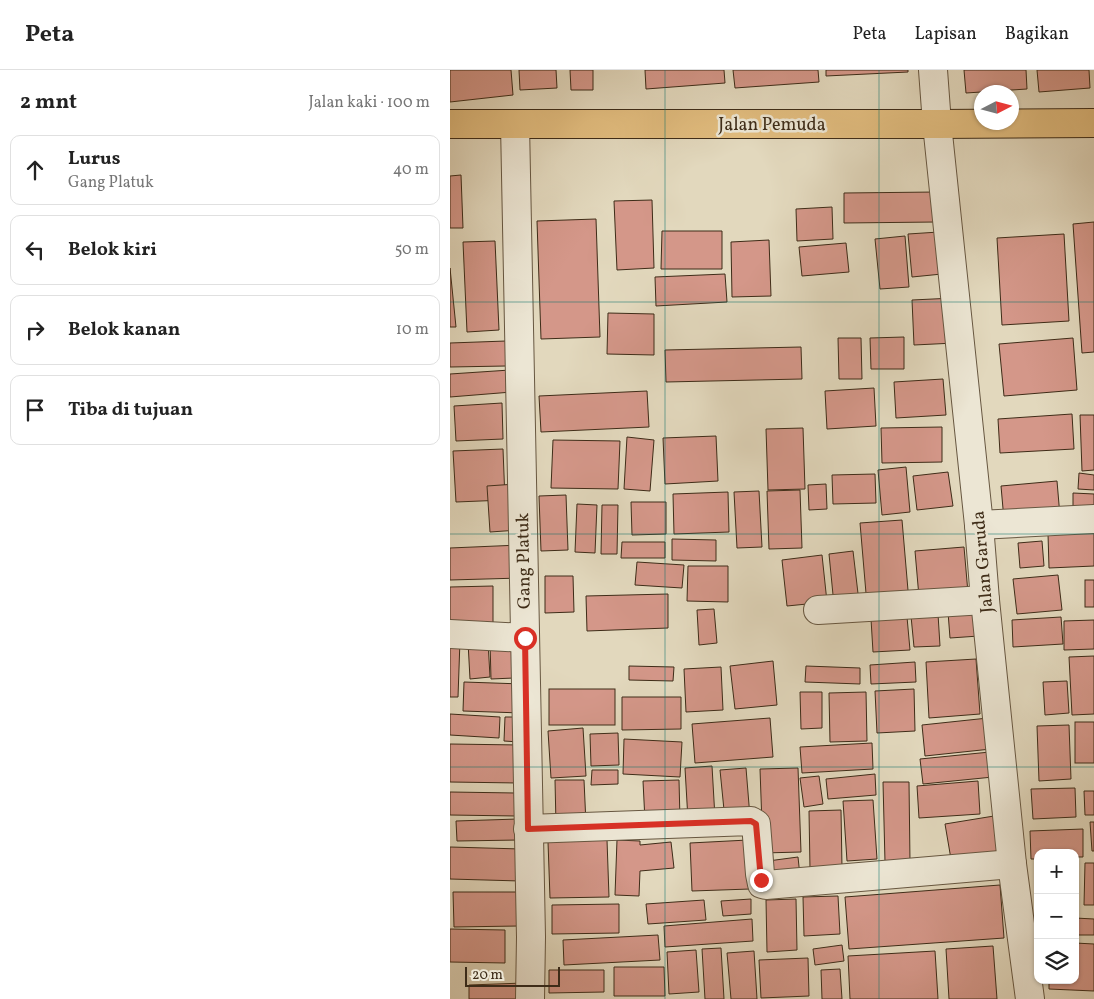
<!DOCTYPE html>
<html lang="id">
<meta charset="utf-8">
<style>
body{margin:0;font-family:Vollkorn,serif;background:#f2f2f2;color:#222}
.controls{position:absolute;right:15px;bottom:15px;display:grid;overflow:hidden;border-radius:10px;box-shadow:0 1px 4px #0004}
.controls button{width:45px;height:45px;display:grid;place-items:center;padding:0;border:0;border-bottom:1px solid #e0e0e0;background:#fff;color:#222;font:25px sans-serif}
.compass{position:absolute;left:524px;top:15px;width:45px;height:45px;border-radius:50%;background:#fff;box-shadow:0 1px 4px #0004;rotate:84deg}
.scale{position:absolute;left:15px;bottom:12px;width:95px;box-sizing:border-box;padding-left:5px;border:2px solid #3e2c18;border-top:0;font-size:14px;line-height:18px;white-space:nowrap;color:#3e2c18;-webkit-text-stroke:4px #ece6d4;paint-order:stroke}
.stop{position:absolute;width:15px;height:15px;margin:-11px;border:4px solid #d93025;border-radius:50%;background:#fff}
.stop.end{background:#d93025;border-color:#fff;box-shadow:0 1px 5px #0008}
.list{margin:0;padding:0;list-style:none}
h2{display:flex;justify-content:space-between;align-items:center;height:65px;margin:0;padding:0 20px;font-size:21px}
h2 small{font-size:16px;font-weight:400;color:#767676}
.list li{display:grid;grid-template-columns:32px 1fr auto;gap:15px;align-items:center;box-sizing:border-box;height:70px;margin:0 10px 10px;padding:0 10px;border:1px solid #e0e0e0;border-radius:10px}
.list b{display:block;font-size:19px;white-space:nowrap}
.list p{margin:0;font-size:16px;white-space:nowrap;color:#767676}
.list em{font-size:16px;font-style:normal;color:#767676}
.icon{flex:none;width:28px;height:28px;fill:none;stroke:currentColor;stroke-width:2;stroke-linecap:round;stroke-linejoin:round}
.map{position:relative;flex:none;width:644px;height:929px;overflow:hidden}
header{display:flex;align-items:center;gap:30px;box-sizing:border-box;height:70px;padding:0 25px;background:#fff;border-bottom:1px solid #e0e0e0}
header strong{font-size:24px}
nav{display:flex;gap:28px;margin-inline-start:auto;font-size:18px}
main{display:flex}
aside{flex:1;background:#fff}
.map>svg:first-child{display:block}
.building{fill:#d49789;stroke:#3e2c18}
.lines{fill:none;stroke-linecap:round;stroke-linejoin:round}
.minor-casing{stroke:#675741;stroke-width:30}
.major-casing{stroke:#3e2c18;stroke-width:30}
.minor{stroke:#ece6d4;stroke-width:28}
.major{stroke:#e1bc7e;stroke-width:28}
.route{stroke:#d93025;stroke-width:6}
.grid{fill:none;stroke:#0f766e;stroke-width:1;stroke-opacity:0.55}
.labels{text-anchor:middle;stroke-width:5;stroke-linejoin:round;paint-order:stroke}
.street-label{font-size:18px;fill:#3e2c18;stroke:#ece6d4}
</style>
<header>
<strong>Peta</strong>
<nav><a>Peta</a><a>Lapisan</a><a>Bagikan</a></nav>
</header>
<main>
<aside>
<h2>2 mnt<small>Jalan kaki · 100 m</small></h2>
<ul class="list">
<li><svg class="icon" aria-label="ahead" viewBox="0 0 24 24"><path d="M12 20V5M6 11l6-6 6 6"/></svg><div><b>Lurus</b><p>Gang Platuk</p></div><em>40 m</em></li>
<li><svg class="icon" aria-label="left" viewBox="0 0 24 24"><path d="M17 20v-9H6M10 6l-5 5 5 5"/></svg><div><b>Belok kiri</b></div><em>50 m</em></li>
<li><svg class="icon" aria-label="right" viewBox="0 0 24 24"><path d="M7 20v-9h11M14 6l5 5-5 5"/></svg><div><b>Belok kanan</b></div><em>10 m</em></li>
<li><svg class="icon" aria-label="arrive" viewBox="0 0 24 24"><path d="M6 21V4h12l-3 4 3 4H6"/></svg><div><b>Tiba di tujuan</b></div></li>
</ul>
</aside>
<div class="map">
<svg width="644" height="929" viewBox="0 0 644 929">
<rect width="100%" height="100%" fill="#e2d8bd"/>
<filter id="stains"><feTurbulence type="fractalNoise" baseFrequency=".004" numOctaves="4"/><feColorMatrix values="0 0 0 0 .2 0 0 0 0 .09 0 0 0 0 .02 0 0 0 .5 -.17"/></filter>
<radialGradient id="worn" r=".72"><stop offset=".6" stop-color="#630" stop-opacity="0"/><stop offset="1" stop-color="#630" stop-opacity=".3"/></radialGradient>
<g class="building">
<path d="M0,0H61L63,25L0,32Z"/>
<path d="M69,0H106L107,18L70,20Z"/>
<path d="M120,0H143V20H121Z"/>
<path d="M195,0H274L275,13L196,19Z"/>
<path d="M283,0H368L369,12L285,18Z"/>
<path d="M376,0H458V2L376,6Z"/>
<path d="M514,0H576L577,19L516,23Z"/>
<path d="M587,0H639L640,18L589,22Z"/>
<path d="M11,105L13,158H0V106Z"/>
<path d="M486,122V152L394,153V123Z"/>
<path d="M202,130L204,198L167,200L164,131Z"/>
<path d="M382,137L383,169L347,171L346,139Z"/>
<path d="M146,149L150,267L91,269L87,151Z"/>
<path d="M644,152V282L632,283L623,154Z"/>
<path d="M212,161H272V199H211Z"/>
<path d="M489,162L492,204L462,207L458,164Z"/>
<path d="M614,164L619,251L552,255L547,168Z"/>
<path d="M455,166L459,217L430,219L425,169Z"/>
<path d="M319,170L321,226L282,227L281,172Z"/>
<path d="M45,171L49,260L17,262L13,172Z"/>
<path d="M396,173L399,202L352,206L349,177Z"/>
<path d="M0,198L6,257H0Z"/>
<path d="M275,204L277,232L206,236L205,207Z"/>
<path d="M504,228L505,273L464,275L462,230Z"/>
<path d="M158,243L204,244V285L157,284Z"/>
<path d="M454,267V299H421L420,268Z"/>
<path d="M388,268H411L412,309H389Z"/>
<path d="M623,268L627,320L554,326L549,274Z"/>
<path d="M56,271V296L0,297V273Z"/>
<path d="M351,277L352,309L216,312L215,280Z"/>
<path d="M60,300L62,322L0,327V304Z"/>
<path d="M493,309L496,345L446,348L444,312Z"/>
<path d="M424,318L426,356L377,359L375,321Z"/>
<path d="M197,321L199,357L91,362L89,326Z"/>
<path d="M52,333L53,369L6,371L4,336Z"/>
<path d="M622,344L624,379L550,383L548,349Z"/>
<path d="M630,345H644V400L632,401Z"/>
<path d="M492,357V392L432,393L431,358Z"/>
<path d="M353,358L355,419L318,420L316,359Z"/>
<path d="M266,366L268,411L215,414L213,368Z"/>
<path d="M177,367L204,370L200,421L174,419Z"/>
<path d="M103,370L170,371L168,419L101,418Z"/>
<path d="M53,379L55,430L6,432L3,381Z"/>
<path d="M456,397L460,442L432,445L428,400Z"/>
<path d="M498,402L503,436L467,440L463,406Z"/>
<path d="M629,403L644,405V420L628,419Z"/>
<path d="M425,404L426,433L383,434L382,405Z"/>
<path d="M607,411L610,446L554,450L551,416Z"/>
<path d="M66,414L69,460L40,462L37,416Z"/>
<path d="M376,414L377,439L359,440L358,415Z"/>
<path d="M350,420L352,478L319,479L317,421Z"/>
<path d="M309,421L312,477L287,478L284,422Z"/>
<path d="M278,422L279,462L224,464L223,424Z"/>
<path d="M623,423L644,424V445H623Z"/>
<path d="M116,425L118,480L91,481L89,426Z"/>
<path d="M181,432H216V464L182,465Z"/>
<path d="M127,434L147,435L145,483L125,482Z"/>
<path d="M152,435H168L167,484H151Z"/>
<path d="M452,450L459,532L417,535L410,453Z"/>
<path d="M644,462V496L599,498L598,464Z"/>
<path d="M222,469L266,470V491L222,490Z"/>
<path d="M592,471L594,496L570,498L568,473Z"/>
<path d="M172,472H215V488H171Z"/>
<path d="M70,475L71,508L0,510V478Z"/>
<path d="M514,477L518,523L469,527L465,481Z"/>
<path d="M403,481L409,532L384,535L379,484Z"/>
<path d="M372,485L377,532L337,536L332,490Z"/>
<path d="M187,492L234,495L232,518L185,515Z"/>
<path d="M238,496H278V532L237,531Z"/>
<path d="M608,505L612,540L567,544L563,509Z"/>
<path d="M95,506H123L124,542L95,543Z"/>
<rect x="635" y="510" width="9" height="27"/>
<path d="M43,516V560H0V517Z"/>
<path d="M218,524V558L137,561L136,526Z"/>
<path d="M264,539L267,573L249,575L247,540Z"/>
<path d="M527,540L529,566L500,568L498,542Z"/>
<path d="M488,544L490,576L464,577L461,546Z"/>
<path d="M457,547L460,580L423,582L421,549Z"/>
<path d="M611,547L613,574L563,577L562,550Z"/>
<path d="M644,550V579L614,580V551Z"/>
<path d="M0,570H10L8,627H0Z"/>
<path d="M38,571L40,607L20,609L18,572Z"/>
<path d="M63,571L64,608L41,609L40,572Z"/>
<path d="M644,586V644L622,645L619,587Z"/>
<path d="M526,589L530,644L479,648L476,592Z"/>
<path d="M323,591L327,635L285,639L280,596Z"/>
<path d="M465,592L466,612L421,614L420,595Z"/>
<path d="M179,596L224,597L223,611L179,610Z"/>
<path d="M356,596L410,598V614L355,612Z"/>
<path d="M271,597L273,640L236,642L234,599Z"/>
<path d="M617,611L619,643L595,645L593,612Z"/>
<path d="M14,612L72,614L71,643L13,641Z"/>
<rect x="99" y="619" width="66" height="36"/>
<path d="M464,619L465,661L427,663L425,621Z"/>
<path d="M350,622H372V658L351,659Z"/>
<path d="M416,622L417,671L380,672L379,623Z"/>
<path d="M172,627H231V659L172,660Z"/>
<path d="M0,644L50,647L49,668L0,665Z"/>
<path d="M55,647H70L69,672L54,671Z"/>
<path d="M320,648L323,687L245,693L242,654Z"/>
<path d="M538,648L541,679L475,686L472,655Z"/>
<rect x="625" y="652" width="19" height="41"/>
<path d="M619,655L621,709L589,711L587,656Z"/>
<path d="M133,658L136,706L101,708L98,661Z"/>
<path d="M168,663L169,695L141,696L140,664Z"/>
<path d="M174,669L232,672L230,707L173,704Z"/>
<path d="M422,673L423,699L352,703L350,677Z"/>
<path d="M0,674L69,675L68,713L0,712Z"/>
<path d="M540,682L543,707L473,714L470,689Z"/>
<path d="M262,696L265,748L238,750L235,698Z"/>
<path d="M296,698L300,747L275,750L270,700Z"/>
<path d="M348,698L351,782L313,783L310,699Z"/>
<path d="M142,700H168V714L141,715Z"/>
<path d="M425,704L426,725L378,729L376,709Z"/>
<path d="M369,706L373,734L354,737L350,708Z"/>
<path d="M105,710H134L136,754L106,755Z"/>
<path d="M229,710L230,750L195,751L193,711Z"/>
<path d="M528,711L530,744L469,748L467,716Z"/>
<path d="M433,712H459L460,792H435Z"/>
<path d="M625,718L626,747L583,749L581,719Z"/>
<path d="M634,721H644V745H635Z"/>
<path d="M0,722L66,723V746L0,745Z"/>
<path d="M423,730L427,789L397,791L393,731Z"/>
<path d="M391,740L392,798L360,799L359,741Z"/>
<path d="M544,746L551,786L502,795L495,754Z"/>
<path d="M68,749L69,770L7,771L6,751Z"/>
<path d="M640,752H644V781H642Z"/>
<path d="M633,759V787H625V783H588V789H581L580,761Z"/>
<path d="M157,770L159,827L100,828L98,772Z"/>
<path d="M167,770L190,771V775L221,772L224,798L190,801L189,826L165,825Z"/>
<path d="M298,770L300,819L242,821L240,773Z"/>
<path d="M0,777L71,779L70,811L0,809Z"/>
<path d="M348,787L350,806L321,810L318,791Z"/>
<path d="M635,793H644V835H634Z"/>
<path d="M550,815L554,868L399,879L395,827Z"/>
<path d="M3,822H69V856L4,857Z"/>
<path d="M388,826L390,864L354,866L353,827Z"/>
<path d="M301,829V844L273,846L271,831Z"/>
<path d="M346,829L347,880L317,882L316,830Z"/>
<path d="M254,830L256,850L198,854L196,834Z"/>
<path d="M169,834V863L102,864V835Z"/>
<path d="M625,848L644,849V865H625Z"/>
<path d="M302,849L303,871L215,877L214,856Z"/>
<path d="M0,859L55,860V893L0,892Z"/>
<path d="M208,865L210,890L114,895L113,870Z"/>
<path d="M625,873L644,874V921L599,919V910H625Z"/>
<path d="M392,875L394,891L365,895L363,879Z"/>
<path d="M543,876L547,929H499L496,879Z"/>
<path d="M271,878L274,929H255L252,879Z"/>
<path d="M246,880L249,922L219,924L217,882Z"/>
<path d="M304,881L307,929H281L277,883Z"/>
<path d="M485,881L488,929H400L398,886Z"/>
<path d="M358,888L359,926L311,928L309,890Z"/>
<path d="M164,897H214L215,926H164Z"/>
<path d="M390,899L392,929H372L371,900Z"/>
<path d="M99,900H154V922L99,923Z"/>
<path d="M74,913V929H19V915Z"/>
</g>
<g class="lines">
<g class="minor-casing">
<g id="minor">
<path d="M483,0L487,54L529,455L535,530L562,794L580,929"/>
<path d="M65,54L81,867L80,929"/>
<path d="M529,455L644,449"/>
<path d="M368,540L535,530"/>
<path d="M0,564L75,568"/>
<path d="M78,759L301,751L306,754L310,804L312,814L316,815L562,794"/>
</g>
</g>
<g class="major-casing">
<path id="major" d="M0,54H487L644,53"/>
</g>
<use href="#minor" class="minor"/>
<use href="#major" class="major"/>
</g>
<g class="lines">
<path class="route" d="M75,568L78,759L301,751L306,754L311,810"/>
</g>
<path class="grid" d="M215,0V929M429,0V929M0,232H644M0,464H644M0,697H644"/>
<g class="labels">
<g class="street-label">
<text x="322" y="60">Jalan Pemuda</text>
<text transform="translate(73 491) rotate(-91)" y="6">Gang Platuk</text>
<text transform="translate(532 492) rotate(-95)" y="6">Jalan Garuda</text>
</g>
</g>
<rect width="100%" height="100%" filter="url(#stains)"/>
<rect width="100%" height="100%" fill="url(#worn)"/>
</svg>
<div class="controls">
<button>+</button>
<button>−</button>
<button><svg class="icon" aria-label="layers" viewBox="0 0 24 24"><path d="M12 4l9 5-9 5-9-5zM3 14l9 5 9-5"/></svg></button>
</div>
<svg class="compass" viewBox="-18 -18 36 36"><path d="M0-13l5 13h-10z" fill="#e53935"/><path d="M0 13l5-13h-10z" fill="#767676"/></svg>
<div class="scale">20 m</div>
<div class="stop" style="left:75px;top:568px"></div>
<div class="stop end" style="left:311px;top:810px"></div>
</div>
</main>
